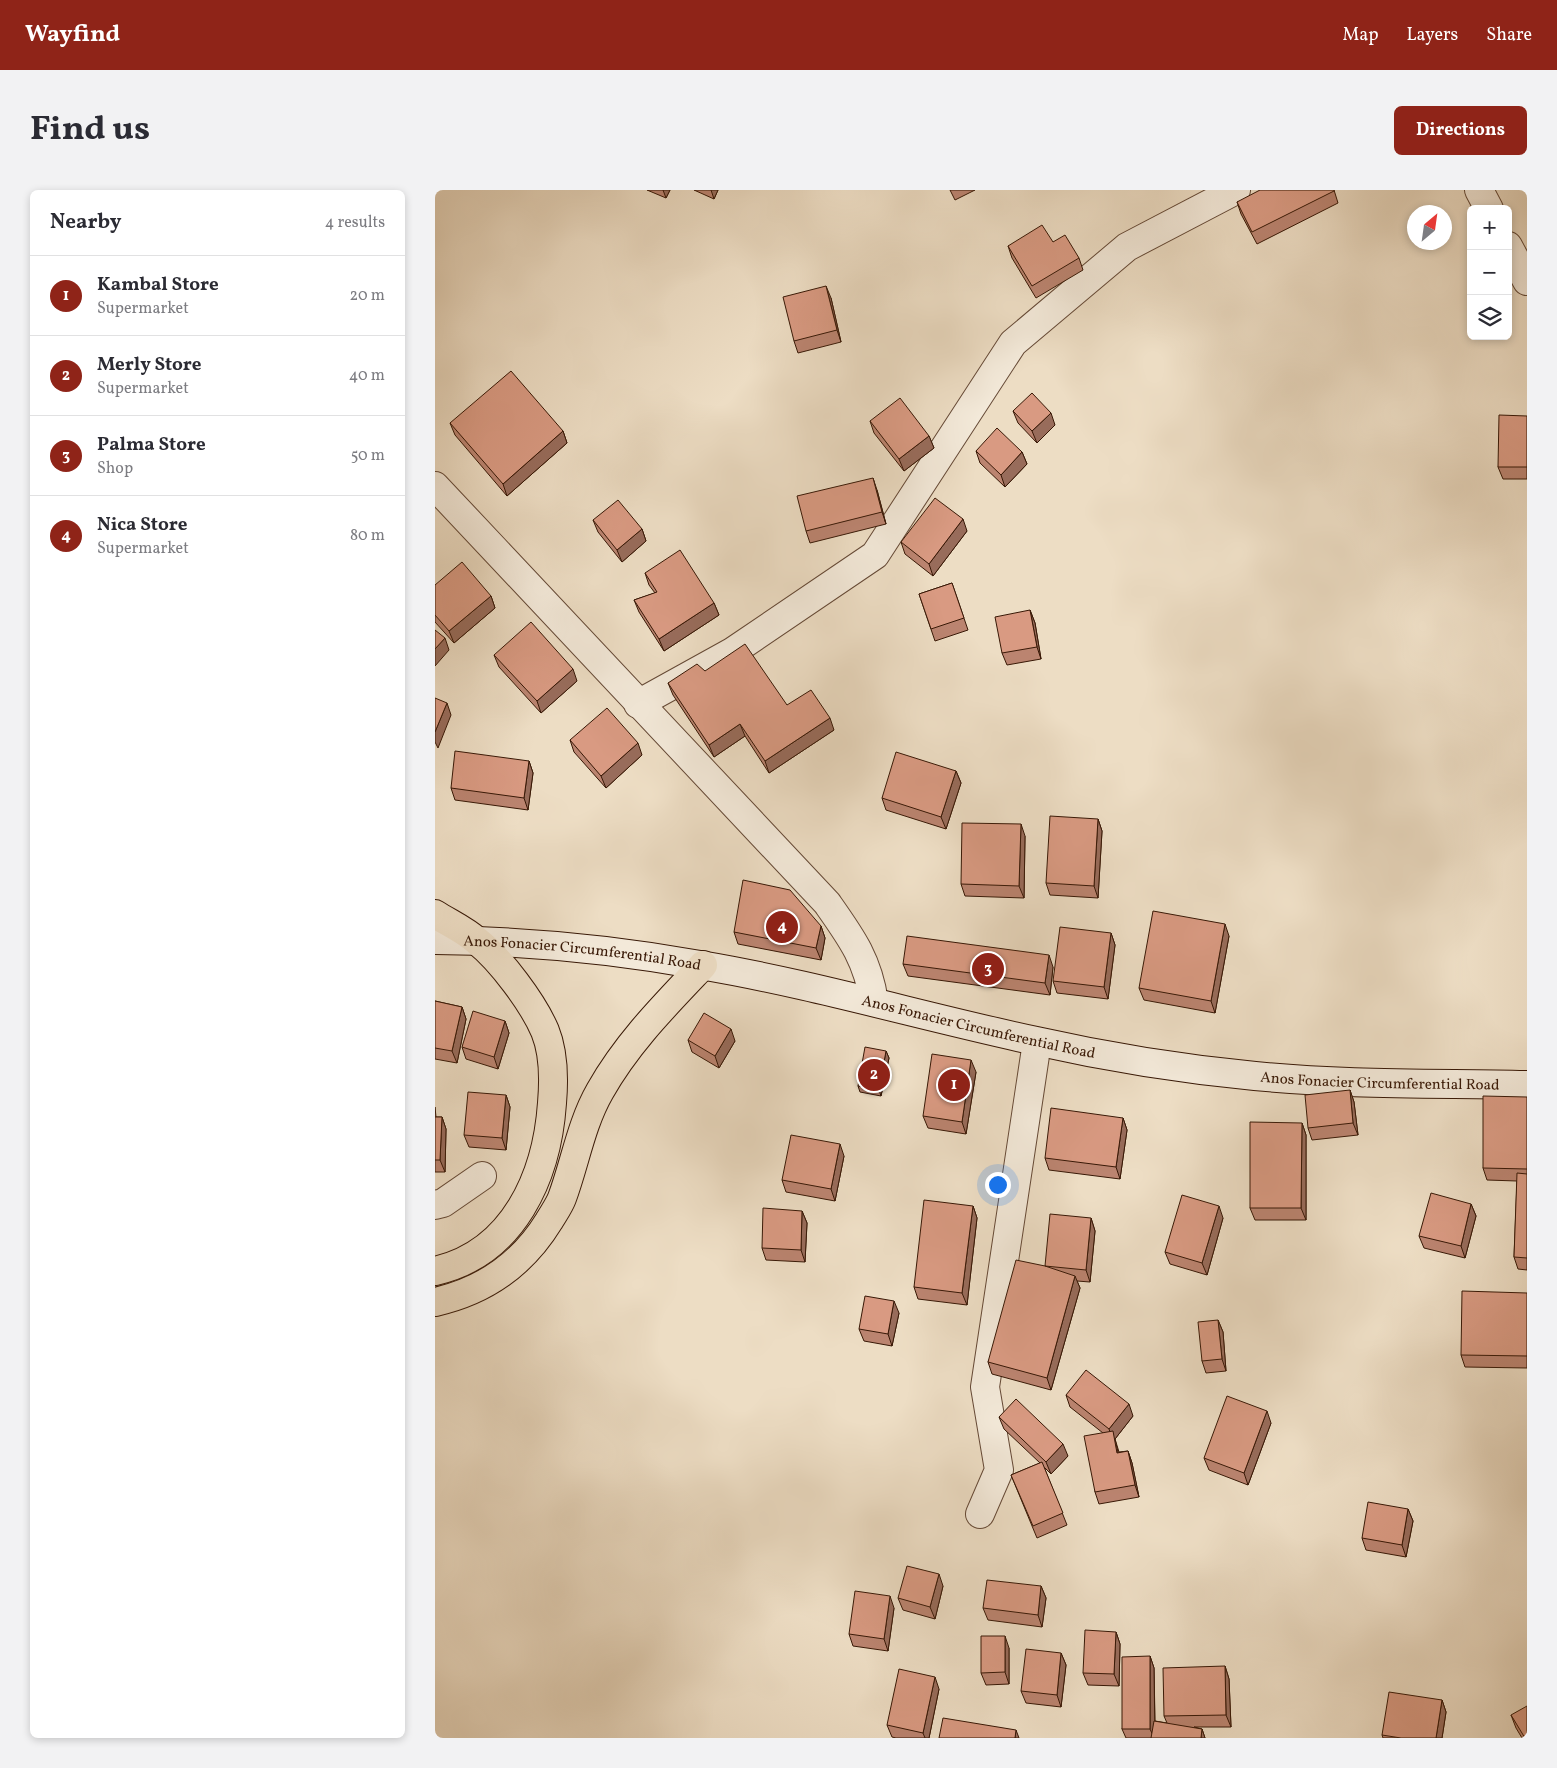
<!DOCTYPE html>
<meta charset="utf-8">
<style>
body{margin:0;font-family:Vollkorn,serif;background:#f2f2f3;color:#2b2b33}
.controls{position:absolute;right:15px;top:15px;display:grid;overflow:hidden;border-radius:8px;box-shadow:0 2px 8px #0003}
.controls button{width:45px;height:45px;display:grid;place-items:center;padding:0;border:0;border-bottom:1px solid #e1e1e2;background:#fff;color:#2b2b33;font:25px sans-serif}
.compass{position:absolute;left:972px;top:15px;width:45px;height:45px;border-radius:50%;background:#fff;box-shadow:0 2px 8px #0003;rotate:29deg}
.you{position:absolute;left:562px;top:994px;width:18px;height:18px;margin:-12px;border:4px solid #fff;border-radius:50%;background:#1a73e8;box-shadow:0 0 0 8px #1a73e833}
.badge{display:grid;place-items:center;width:32px;height:32px;border-radius:50%;background:#8f2418;color:#fff;font-size:16px;font-weight:700}
.pin{position:absolute;translate:-50% -50%;border:2px solid #fff;box-shadow:0 1px 5px #0006}
.list{margin:0;padding:0;list-style:none}
h2{display:flex;justify-content:space-between;align-items:center;height:65px;margin:0;padding:0 20px;font-size:21px}
h2 small{font-size:16px;font-weight:400;color:#7c7c81}
.list li{display:grid;grid-template-columns:32px 1fr auto;gap:15px;align-items:center;box-sizing:border-box;height:80px;padding:0 20px;border-top:1px solid #e1e1e2}
.list b{display:block;font-size:19px;white-space:nowrap}
.list p{margin:0;font-size:16px;white-space:nowrap;color:#7c7c81}
.list em{font-size:16px;font-style:normal;color:#7c7c81}
.icon{flex:none;width:28px;height:28px;fill:none;stroke:currentColor;stroke-width:2;stroke-linecap:round;stroke-linejoin:round}
.map{position:relative;flex:none;width:1092px;height:1548px;overflow:hidden;border-radius:8px}
header{display:flex;align-items:center;gap:30px;box-sizing:border-box;height:70px;padding:0 25px;background:#8f2418;color:#fff}
header strong{font-size:24px}
nav{display:flex;gap:28px;margin-inline-start:auto;font-size:18px}
.intro{display:flex;align-items:center;justify-content:space-between;box-sizing:border-box;height:120px;padding:0 30px}
h1{margin:0;font-size:35px}
.button{padding:12px 22px;border-radius:8px;background:#8f2418;color:#fff;font-size:18px;font-weight:700}
main{display:flex;gap:30px;padding:0 30px}
aside{flex:1;background:#fff;border-radius:8px;box-shadow:0 2px 8px #0003}
.map>svg:first-child{display:block}
.lines{fill:none;stroke-linecap:round;stroke-linejoin:round}
.minor-casing{stroke:#654936;stroke-width:30}
.tertiary-casing{stroke:#654936;stroke-width:30}
.secondary-casing{stroke:#381806;stroke-width:30}
.primary-casing{stroke:#381806;stroke-width:30}
.minor{stroke:#f3e9d9;stroke-width:28}
.tertiary{stroke:#f3e9d9;stroke-width:28}
.secondary{stroke:#f3e9d9;stroke-width:28}
.primary{stroke:#edddc4;stroke-width:28}
.wall{fill:#bb8470;stroke:#381806}
.shaded-wall{fill:#986c5b;stroke:#381806}
.building{fill:#d99a82;stroke:#381806}
.labels{text-anchor:middle;stroke-width:4;stroke-linejoin:round;paint-order:stroke}
.street-label{font-size:15px;fill:#381806;stroke:#f3e9d9}
</style>
<header>
<strong>Wayfind</strong>
<nav><a>Map</a><a>Layers</a><a>Share</a></nav>
</header>
<div class="intro"><h1>Find us</h1><a class="button">Directions</a></div>
<main>
<aside>
<h2>Nearby<small>4 results</small></h2>
<ul class="list">
<li><span class="badge">1</span><div><b>Kambal Store</b><p>Supermarket</p></div><em>20 m</em></li>
<li><span class="badge">2</span><div><b>Merly Store</b><p>Supermarket</p></div><em>40 m</em></li>
<li><span class="badge">3</span><div><b>Palma Store</b><p>Shop</p></div><em>50 m</em></li>
<li><span class="badge">4</span><div><b>Nica Store</b><p>Supermarket</p></div><em>80 m</em></li>
</ul>
</aside>
<div class="map">
<svg width="1092" height="1548" viewBox="0 0 1092 1548">
<rect width="100%" height="100%" fill="#edddc4"/>
<filter id="stains"><feTurbulence type="fractalNoise" baseFrequency=".004" numOctaves="4"/><feColorMatrix values="0 0 0 0 .2 0 0 0 0 .09 0 0 0 0 .02 0 0 0 .5 -.17"/></filter>
<radialGradient id="worn" r=".72"><stop offset=".6" stop-color="#630" stop-opacity="0"/><stop offset="1" stop-color="#630" stop-opacity=".3"/></radialGradient>
<g class="lines">
<g class="minor-casing">
<g id="minor">
<path d="M1044,0L1054,19"/>
<path d="M1073,56L1092,91"/>
<path d="M203,514L297,462L440,365L578,153L692,57L801,0"/>
<path d="M0,1015L8,1013L47,986"/>
<path d="M545,1324L564,1280L550,1197L602,852"/>
</g>
</g>
<g class="tertiary-casing">
<path id="tertiary" d="M0,296L392,713C416,747 433,770 439,812"/>
</g>
<g class="secondary-casing">
<g id="secondary">
<path id="s1" d="M0,750C89,751 177,759 265,775C378,794 489,827 601,851C672,867 747,879 820,886C910,895 1002,893 1092,895"/>
</g>
</g>
<g class="primary-casing">
<g id="primary">
<path d="M0,724C14,733 30,740 42,751C66,770 98,813 110,841C119,863 119,890 117,913C112,986 79,1063 0,1081"/>
<path d="M0,1112C49,1101 87,1075 114,1031C118,1024 124,1016 127,1008C140,973 146,934 165,901C192,853 230,815 268,775"/>
</g>
</g>
<use href="#minor" class="minor"/>
<use href="#tertiary" class="tertiary"/>
<use href="#secondary" class="secondary"/>
<use href="#primary" class="primary"/>
</g>
<g class="wall">
<path d="M212,0H235L231,8Z"/>
<path d="M259,0H283L279,9Z"/>
<path d="M515,0H540L520,10Z"/>
<path d="M899,0L903,13L822,54L806,24L802,12Z"/>
<path d="M618,52L644,68L648,80L601,108L577,68L573,56Z"/>
<path d="M396,108L406,152L363,163L359,151Z"/>
<path d="M578,221L620,235L602,253L583,233Z"/>
<path d="M1092,226V289H1068L1063,277Z"/>
<path d="M435,231L494,246L499,258L469,281L439,243Z"/>
<path d="M15,233L128,241L132,253L72,306L20,245Z"/>
<path d="M541,261L587,262L592,274L570,297L545,273Z"/>
<path d="M442,300L451,334L375,353L371,341Z"/>
<path d="M158,330L207,339L211,351L187,372L163,342Z"/>
<path d="M532,341L498,386L470,364L466,352Z"/>
<path d="M210,383L279,413L284,425L229,461L204,422L199,410L220,403L214,395Z"/>
<path d="M517,393L533,440L500,451L484,404Z"/>
<path d="M0,395L56,406L60,418L19,453L0,432Z"/>
<path d="M595,420L600,433L606,469L572,475L567,463Z"/>
<path d="M59,465L142,491L106,523L64,477Z"/>
<path d="M270,481L352,515L399,540L334,583L310,546L279,567L238,505L233,493Z"/>
<path d="M135,550L207,565L171,598L139,562Z"/>
<path d="M94,571L98,583L93,620L20,610L16,598Z"/>
<path d="M521,581L526,593L511,639L451,620L447,608Z"/>
<path d="M663,629L667,641L663,708L615,705L611,693Z"/>
<path d="M590,646L589,708L530,706L526,694Z"/>
<path d="M386,736L390,748L386,770L303,754L299,742Z"/>
<path d="M676,743L680,755L673,809L622,803L618,791Z"/>
<path d="M794,746L780,823L709,810L704,798Z"/>
<path d="M468,774L618,777L615,805L473,786Z"/>
<path d="M0,811L27,817L31,829L22,873L0,869Z"/>
<path d="M70,831L74,843L63,879L31,869L27,857Z"/>
<path d="M253,850L300,851L284,878L257,862Z"/>
<path d="M451,861L454,868L446,906L425,902L423,896Z"/>
<path d="M541,882L531,944L493,938L488,926Z"/>
<path d="M915,900L919,912L923,945L877,950L873,938Z"/>
<path d="M71,905L75,917L71,960L34,957L29,945Z"/>
<path d="M1092,907V1080L1083,1079L1079,1067L1082,991L1052,990L1048,978Z"/>
<path d="M0,917L1,927H7L11,939L10,982H0Z"/>
<path d="M688,928L692,940L685,989L614,980L610,968Z"/>
<path d="M867,933L871,945V1030H820L815,1018Z"/>
<path d="M409,966L400,1011L351,1002L347,990Z"/>
<path d="M1036,1014L1041,1026L1030,1068L989,1058L984,1046Z"/>
<path d="M538,1016L542,1028L532,1115L483,1109L479,1097Z"/>
<path d="M367,1021L372,1033L370,1072L331,1070L327,1058Z"/>
<path d="M656,1028L660,1041L655,1092L642,1091L645,1098L616,1200L557,1184L553,1172L610,1076Z"/>
<path d="M788,1028L772,1085L735,1074L730,1062Z"/>
<path d="M1092,1103V1178L1030,1177L1026,1165Z"/>
<path d="M464,1123L457,1156L429,1151L424,1139Z"/>
<path d="M783,1130L788,1142L791,1181L771,1183L767,1171Z"/>
<path d="M631,1205L698,1226L680,1249L684,1262L693,1261L697,1273L704,1307L664,1314L660,1302L668,1243L635,1217Z"/>
<path d="M564,1227L633,1266L616,1284L609,1277L632,1335L602,1348L576,1285L605,1273L569,1239Z"/>
<path d="M836,1233L813,1295L774,1280L769,1268Z"/>
<path d="M973,1319L978,1331L971,1367L931,1360L927,1348Z"/>
<path d="M508,1396L500,1429L468,1420L463,1408Z"/>
<path d="M606,1396L611,1408L607,1437L553,1430L548,1418Z"/>
<path d="M459,1418L453,1461L418,1456L414,1444Z"/>
<path d="M681,1442L685,1454L684,1496L653,1495L648,1483Z"/>
<path d="M574,1458V1494L551,1495L546,1483Z"/>
<path d="M626,1463L631,1475L626,1517L591,1513L586,1501Z"/>
<path d="M715,1466L719,1478L720,1531L732,1533L729,1526L790,1476L794,1489L796,1537H759L767,1539L770,1548H691L687,1539Z"/>
<path d="M504,1499L494,1548H461L457,1547L452,1535Z"/>
<path d="M1007,1510L1011,1522L1007,1548H948L947,1545Z"/>
<path d="M1076,1525L1092,1548H1087L1081,1538Z"/>
</g>
<g class="shaded-wall">
<path d="M228,0H235L231,8Z"/>
<path d="M276,0H283L279,9Z"/>
<path d="M391,96L396,108L406,152L402,140Z"/>
<path d="M616,223L620,235L602,253L597,241Z"/>
<path d="M128,241L132,253L72,306L68,294Z"/>
<path d="M494,246L499,258L469,281L464,269Z"/>
<path d="M587,262L592,274L570,297L566,285Z"/>
<path d="M438,288L442,300L451,334L447,322Z"/>
<path d="M528,329L532,341L498,386L494,374Z"/>
<path d="M207,339L211,351L187,372L182,360Z"/>
<path d="M56,406L60,418L19,453L14,441Z"/>
<path d="M279,413L284,425L229,461L224,449Z"/>
<path d="M595,420L600,433L606,469L602,457Z"/>
<path d="M10,448L14,460L0,476V459Z"/>
<path d="M138,479L142,491L106,523L102,511Z"/>
<path d="M12,513L16,525L3,558L0,552V542Z"/>
<path d="M395,528L399,540L334,583L330,571Z"/>
<path d="M305,534L310,546L279,567L274,555Z"/>
<path d="M203,553L207,565L171,598L166,586Z"/>
<path d="M94,571L98,583L93,620L89,608Z"/>
<path d="M521,581L526,593L511,639L506,627Z"/>
<path d="M663,629L667,641L663,708L659,696Z"/>
<path d="M586,634L590,646L589,708L584,696Z"/>
<path d="M790,734L794,746L780,823L776,811Z"/>
<path d="M386,736L390,748L386,770L381,758Z"/>
<path d="M676,743L680,755L673,809L669,797Z"/>
<path d="M614,765L618,777L615,805L610,793Z"/>
<path d="M27,817L31,829L22,873L17,861Z"/>
<path d="M70,831L74,843L63,879L59,867Z"/>
<path d="M296,839L300,851L284,878L280,866Z"/>
<path d="M451,861L454,868L446,906L444,900Z"/>
<path d="M536,870L541,882L531,944L527,932Z"/>
<path d="M915,900L919,912L923,945L918,933Z"/>
<path d="M71,905L75,917L71,960L67,948Z"/>
<path d="M7,927L11,939L10,982L5,970Z"/>
<path d="M688,928L692,940L685,989L681,977Z"/>
<path d="M867,933L871,945V1030L866,1018Z"/>
<path d="M405,954L409,966L400,1011L396,999Z"/>
<path d="M1036,1014L1041,1026L1030,1068L1026,1056Z"/>
<path d="M538,1016L542,1028L532,1115L527,1103Z"/>
<path d="M784,1016L788,1028L772,1085L767,1073Z"/>
<path d="M367,1021L372,1033L370,1072L366,1060Z"/>
<path d="M656,1028L660,1041L655,1092L651,1080Z"/>
<path d="M640,1086L645,1098L616,1200L612,1188Z"/>
<path d="M459,1111L464,1123L457,1156L453,1144Z"/>
<path d="M783,1130L788,1142L791,1181L787,1169Z"/>
<path d="M694,1214L698,1226L680,1249L686,1275L674,1239Z"/>
<path d="M832,1221L836,1233L813,1295L809,1283Z"/>
<path d="M628,1254L633,1266L616,1284L611,1272Z"/>
<path d="M693,1261L697,1273L704,1307L700,1295Z"/>
<path d="M973,1319L978,1331L971,1367L967,1355Z"/>
<path d="M504,1384L508,1396L500,1429L495,1417Z"/>
<path d="M606,1396L611,1408L607,1437L603,1425Z"/>
<path d="M455,1406L459,1418L453,1461L449,1449Z"/>
<path d="M681,1442L685,1454L684,1496L679,1484Z"/>
<path d="M570,1446L574,1458V1494L570,1482Z"/>
<path d="M626,1463L631,1475L626,1517L622,1505Z"/>
<path d="M715,1466L719,1478L720,1548H719L715,1539Z"/>
<path d="M790,1476L794,1489L796,1537L791,1525Z"/>
<path d="M500,1487L504,1499L494,1548H490L488,1543Z"/>
<path d="M1007,1510L1011,1522L1007,1548H1001Z"/>
<path d="M767,1539L770,1548H766Z"/>
<path d="M581,1540L584,1548H580Z"/>
</g>
<g class="building">
<path d="M825,0H899V1L817,42L802,12Z"/>
<path d="M607,35L618,52L630,45L644,68L597,96L573,56Z"/>
<path d="M391,96L402,140L359,151L348,107Z"/>
<path d="M76,181L128,241L68,294L15,233Z"/>
<path d="M597,203L616,223L597,241L578,221Z"/>
<path d="M465,208L494,246L464,269L435,231Z"/>
<path d="M1064,225L1092,226V277H1063Z"/>
<path d="M562,238L587,262L566,285L541,261Z"/>
<path d="M438,288L447,322L371,341L362,306Z"/>
<path d="M500,308L528,329L494,374L466,352Z"/>
<path d="M183,310L207,339L182,360L158,330Z"/>
<path d="M245,360L279,413L224,449L199,410L222,402L210,383Z"/>
<path d="M27,372L56,406L14,441L0,425V395Z"/>
<path d="M517,393L529,428L496,439L484,404Z"/>
<path d="M595,420L602,457L567,463L560,427Z"/>
<path d="M96,432L138,479L102,511L59,465Z"/>
<path d="M0,440L10,448L0,459Z"/>
<path d="M310,454L352,515L376,500L395,528L330,571L305,534L274,555L233,493L262,474L270,481Z"/>
<path d="M0,508L12,513L0,542Z"/>
<path d="M172,518L203,553L166,586L135,550Z"/>
<path d="M20,561L94,571L89,608L16,598Z"/>
<path d="M461,562L521,581L506,627L447,608Z"/>
<path d="M615,626L663,629L659,696L611,693Z"/>
<path d="M527,633L586,634L584,696L526,694Z"/>
<path d="M308,690L355,700L386,736L381,758L299,742Z"/>
<path d="M718,721L790,734L776,811L704,798Z"/>
<path d="M625,737L676,743L669,797L618,791Z"/>
<path d="M472,746L614,765L610,793L468,774Z"/>
<path d="M0,811L27,817L17,861L0,858Z"/>
<path d="M38,821L70,831L59,867L27,857Z"/>
<path d="M269,823L296,839L280,866L253,850Z"/>
<path d="M430,857L451,861L444,900L423,896Z"/>
<path d="M497,864L536,870L527,932L488,926Z"/>
<path d="M915,900L918,933L873,938L870,905Z"/>
<path d="M33,902L71,905L67,948L29,945Z"/>
<path d="M1048,906L1092,907V979L1048,978Z"/>
<path d="M616,918L688,928L681,977L610,968Z"/>
<path d="M0,927H7L5,970H0Z"/>
<path d="M815,932L867,933L866,1018H815Z"/>
<path d="M356,945L405,954L396,999L347,990Z"/>
<path d="M1082,983L1092,984V1068L1079,1067Z"/>
<path d="M996,1003L1036,1014L1026,1056L984,1046Z"/>
<path d="M747,1005L784,1016L767,1073L730,1062Z"/>
<path d="M489,1010L538,1016L527,1103L479,1097Z"/>
<path d="M328,1018L367,1021L366,1060L327,1058Z"/>
<path d="M615,1024L656,1028L651,1080L610,1076L640,1086L612,1188L553,1172L581,1070L610,1076Z"/>
<path d="M1027,1101L1092,1103V1166L1026,1165Z"/>
<path d="M430,1106L459,1111L453,1144L424,1139Z"/>
<path d="M783,1130L787,1169L767,1171L763,1132Z"/>
<path d="M651,1180L694,1214L674,1239L631,1205Z"/>
<path d="M792,1206L832,1221L809,1283L769,1268Z"/>
<path d="M581,1209L628,1254L611,1272L564,1227Z"/>
<path d="M678,1241L682,1263L693,1261L700,1295L660,1302L649,1246Z"/>
<path d="M607,1272L628,1323L598,1336L576,1285Z"/>
<path d="M933,1312L973,1319L967,1355L927,1348Z"/>
<path d="M472,1376L504,1384L495,1417L463,1408Z"/>
<path d="M552,1390L606,1396L603,1425L548,1418Z"/>
<path d="M420,1401L455,1406L449,1449L414,1444Z"/>
<path d="M650,1440L681,1442L679,1484L648,1483Z"/>
<path d="M546,1446H570V1482L546,1483Z"/>
<path d="M591,1459L626,1463L622,1505L586,1501Z"/>
<path d="M715,1466V1539H687V1467Z"/>
<path d="M790,1476L791,1525L729,1526L728,1478Z"/>
<path d="M464,1479L500,1487L488,1543L452,1535Z"/>
<path d="M954,1502L1007,1510L1001,1548H966L947,1545Z"/>
<path d="M1092,1516V1548H1090L1076,1525Z"/>
<path d="M508,1528L581,1540L580,1548H504Z"/>
<path d="M719,1531L767,1539L766,1548H716Z"/>
</g>
<g class="labels">
<g class="street-label">
<text dy="5" stroke="none"><textPath href="#s1" startOffset="148">Anos Fonacier Circumferential Road</textPath></text>
<text dy="5" stroke="none"><textPath href="#s1" startOffset="552">Anos Fonacier Circumferential Road</textPath></text>
<text dy="5" stroke="none"><textPath href="#s1" startOffset="958">Anos Fonacier Circumferential Road</textPath></text>
</g>
</g>
<rect width="100%" height="100%" filter="url(#stains)"/>
<rect width="100%" height="100%" fill="url(#worn)"/>
</svg>
<div class="controls">
<button>+</button>
<button>−</button>
<button><svg class="icon" aria-label="layers" viewBox="0 0 24 24"><path d="M12 4l9 5-9 5-9-5zM3 14l9 5 9-5"/></svg></button>
</div>
<svg class="compass" viewBox="-18 -18 36 36"><path d="M0-13l5 13h-10z" fill="#e53935"/><path d="M0 13l5-13h-10z" fill="#7c7c81"/></svg>
<div class="you"></div>
<div class="pin badge" style="left:519px;top:895px">1</div>
<div class="pin badge" style="left:439px;top:885px">2</div>
<div class="pin badge" style="left:553px;top:779px">3</div>
<div class="pin badge" style="left:347px;top:737px">4</div>
</div>
</main>
